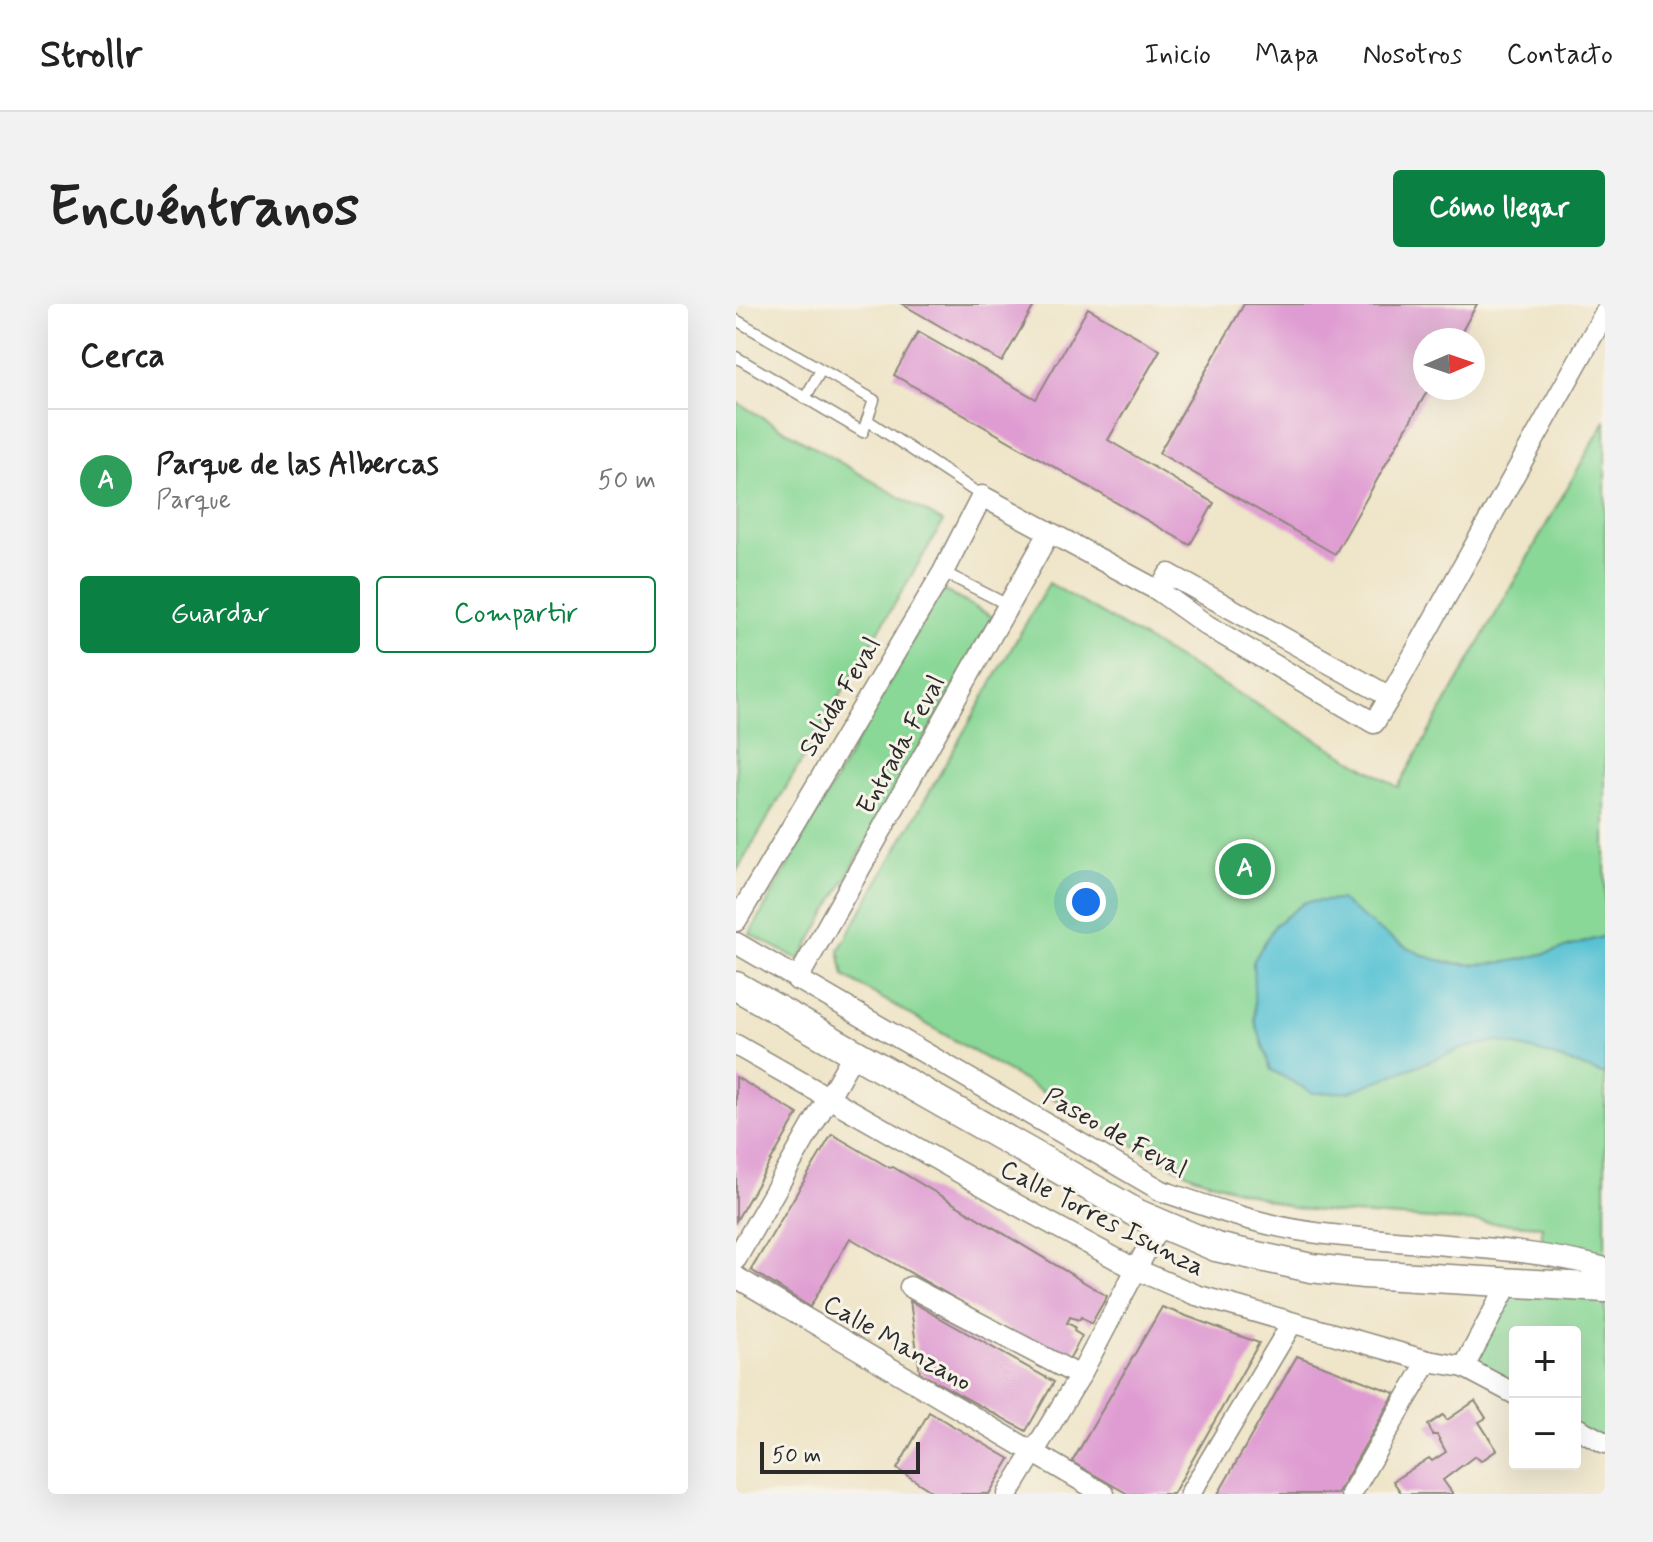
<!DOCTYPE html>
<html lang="es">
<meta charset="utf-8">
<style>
body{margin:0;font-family:Mynerve,sans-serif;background:#f2f2f2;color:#222}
.controls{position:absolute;right:24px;bottom:24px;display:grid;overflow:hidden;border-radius:8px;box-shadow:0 8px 32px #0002}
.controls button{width:72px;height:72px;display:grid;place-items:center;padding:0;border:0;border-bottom:2px solid #e0e0e0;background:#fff;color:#222;font:40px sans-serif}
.compass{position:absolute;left:677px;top:24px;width:72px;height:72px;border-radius:50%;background:#fff;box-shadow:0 8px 32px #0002;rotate:88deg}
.scale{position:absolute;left:24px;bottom:20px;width:160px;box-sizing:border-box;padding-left:8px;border:4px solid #2b2b2b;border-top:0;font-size:22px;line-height:28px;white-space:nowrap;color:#2b2b2b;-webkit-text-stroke:6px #f7f3e8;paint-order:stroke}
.you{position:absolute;left:350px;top:598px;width:28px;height:28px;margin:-20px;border:6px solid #fff;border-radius:50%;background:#1a73e8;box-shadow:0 0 0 12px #1a73e833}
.badge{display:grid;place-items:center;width:52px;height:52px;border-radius:50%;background:#0b8043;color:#fff;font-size:26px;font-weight:700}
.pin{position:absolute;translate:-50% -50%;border:4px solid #fff;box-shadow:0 2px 8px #0006}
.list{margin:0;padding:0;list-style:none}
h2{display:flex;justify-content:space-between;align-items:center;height:104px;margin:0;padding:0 32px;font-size:34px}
h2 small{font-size:26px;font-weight:400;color:#767676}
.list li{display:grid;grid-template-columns:52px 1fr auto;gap:24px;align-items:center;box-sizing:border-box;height:144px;padding:0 32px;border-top:2px solid #e0e0e0}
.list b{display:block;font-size:30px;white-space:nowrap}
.list p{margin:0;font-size:26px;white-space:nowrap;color:#767676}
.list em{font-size:26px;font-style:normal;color:#767676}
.actions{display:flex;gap:16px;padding:24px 32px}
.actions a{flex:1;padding:18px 0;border:2px solid #0b8043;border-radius:8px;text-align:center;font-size:28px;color:#0b8043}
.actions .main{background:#0b8043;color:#fff}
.map{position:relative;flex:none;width:869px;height:1190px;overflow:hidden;border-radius:8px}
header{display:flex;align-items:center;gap:48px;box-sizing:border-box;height:112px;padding:0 40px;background:#fff;border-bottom:2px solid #e0e0e0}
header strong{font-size:38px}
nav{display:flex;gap:44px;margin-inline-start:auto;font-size:28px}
.intro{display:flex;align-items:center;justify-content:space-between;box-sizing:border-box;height:192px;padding:0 48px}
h1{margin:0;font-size:56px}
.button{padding:20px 36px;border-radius:8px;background:#0b8043;color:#fff;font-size:28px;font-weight:700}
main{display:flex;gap:48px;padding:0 48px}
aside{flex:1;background:#fff;border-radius:8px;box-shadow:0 8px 32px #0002}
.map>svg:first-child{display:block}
.green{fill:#8ad897;stroke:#5a8261;stroke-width:2}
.water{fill:#58c3d4;stroke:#427780;stroke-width:2}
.building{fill:#df9cd2}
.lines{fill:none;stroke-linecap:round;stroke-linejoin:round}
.lane-casing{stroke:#8d887a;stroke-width:13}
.street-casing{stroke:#8d887a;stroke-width:23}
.secondary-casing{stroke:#8d887a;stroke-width:31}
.lane{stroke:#fff;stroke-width:10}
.street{stroke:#fff;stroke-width:20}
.secondary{stroke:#fff;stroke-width:28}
.labels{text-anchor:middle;stroke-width:6;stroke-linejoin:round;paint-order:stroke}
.street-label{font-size:26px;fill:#2b2b2b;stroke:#f7f3e8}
</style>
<header>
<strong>Strollr</strong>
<nav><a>Inicio</a><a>Mapa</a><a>Nosotros</a><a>Contacto</a></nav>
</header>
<div class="intro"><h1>Encuéntranos</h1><a class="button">Cómo llegar</a></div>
<main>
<aside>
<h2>Cerca<small></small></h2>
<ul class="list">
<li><span class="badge" style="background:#2e9e5b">A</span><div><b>Parque de las Albercas</b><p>Parque</p></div><em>50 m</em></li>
</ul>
<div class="actions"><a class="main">Guardar</a><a>Compartir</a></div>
</aside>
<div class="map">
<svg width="869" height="1190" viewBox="0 0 869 1190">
<rect width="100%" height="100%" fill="#f7f3e8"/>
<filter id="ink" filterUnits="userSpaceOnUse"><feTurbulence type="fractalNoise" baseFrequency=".0125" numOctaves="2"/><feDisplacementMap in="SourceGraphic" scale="16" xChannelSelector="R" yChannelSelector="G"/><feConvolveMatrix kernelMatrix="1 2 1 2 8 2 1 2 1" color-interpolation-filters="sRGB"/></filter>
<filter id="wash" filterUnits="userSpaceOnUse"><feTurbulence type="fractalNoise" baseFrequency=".006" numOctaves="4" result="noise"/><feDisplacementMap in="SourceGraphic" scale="32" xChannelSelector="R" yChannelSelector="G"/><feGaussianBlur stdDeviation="1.8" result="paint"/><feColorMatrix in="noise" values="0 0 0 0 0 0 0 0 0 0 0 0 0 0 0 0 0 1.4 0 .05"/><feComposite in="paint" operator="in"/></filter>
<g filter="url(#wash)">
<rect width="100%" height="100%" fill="#efe5c9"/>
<g class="green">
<path d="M0,98L207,218L0,568Z"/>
<path d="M869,117V954L806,937V922L600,909L557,904L457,872L417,852L108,672L103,646L313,279L662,483Z"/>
<path d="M205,285L257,313L64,656L14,630Z"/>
<path d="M772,980L869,984V1139L839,1123V1028H779V1090L728,1063Z"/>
</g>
<path class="water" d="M604,596C635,620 671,651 711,658C762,668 820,646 869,632V771L811,750L761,737L725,745L613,788L577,789L535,766L519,717L517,658L539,621L569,598Z"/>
<g id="blocks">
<g class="building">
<path d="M166,0H299L266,58Z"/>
<path d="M508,0H741L721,36H689V84H693L599,250L423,149Z"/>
<path d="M352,4L424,46L372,136L478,199L454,241L158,71L182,28L300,95Z"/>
<path d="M0,773L62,810L0,917Z"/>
<path d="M96,830L154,864L157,863L371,992L355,1020L345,1013L343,1016L334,1013L331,1019L339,1023L338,1027L346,1032L331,1059L114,934L74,1003L15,966Z"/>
<path d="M174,997L318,1078L290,1127L184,1069Z"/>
<path d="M426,1003L523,1039L437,1190H392L336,1158Z"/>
<path d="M561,1052L659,1089L601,1190H482Z"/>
<path d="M739,1097L750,1114L743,1118L761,1146L745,1157L739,1152L707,1176L717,1190H666L657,1177L693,1154L696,1157L710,1148L701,1131H697L692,1121L707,1111L711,1116Z"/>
<path d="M193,1108L274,1155L253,1190H200L161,1165Z"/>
</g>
</g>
</g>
<g filter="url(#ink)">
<use href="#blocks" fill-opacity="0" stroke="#8d887a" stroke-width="2"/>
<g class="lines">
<g class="lane-casing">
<g id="lane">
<path d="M0,16L138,96L127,128L0,53"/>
<path d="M69,94L85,66"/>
<path d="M131,116L246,192"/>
<path d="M207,268L272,301"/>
</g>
</g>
<g class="street-casing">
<g id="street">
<path d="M654,393L869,9"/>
<path d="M0,617L207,268L246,192L423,287L472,322L638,419L654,393L433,270L423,287"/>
<path d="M0,639L426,887C470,902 515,918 561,926C663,943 769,937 869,964"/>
<path d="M61,676L313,229"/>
<path d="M0,741L281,901L399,965L460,991L692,1057L728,1063L779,1090"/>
<path d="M0,955L118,749"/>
<path d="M0,973L368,1190"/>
<path d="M174,983L344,1072"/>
<path d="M728,1063L772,980"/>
<path d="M839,1123L869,1139"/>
<path d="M272,1190L344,1072L424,920"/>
<path d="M454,1190L556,1019"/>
<path d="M615,1190L692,1057"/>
</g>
</g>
<g class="secondary-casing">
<path id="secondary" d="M0,682L402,910L480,943L575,964L628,970L869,984"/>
</g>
<use href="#lane" class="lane"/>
<use href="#street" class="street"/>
<use href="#secondary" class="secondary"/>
</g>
</g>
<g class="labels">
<g class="street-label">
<text transform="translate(103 392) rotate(-59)" y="9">Salida Feval</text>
<text transform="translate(164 440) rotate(-61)" y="9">Entrada Feval</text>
<text transform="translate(380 828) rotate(29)" y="9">Paseo de Feval</text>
<text transform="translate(367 913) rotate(27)" y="9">Calle Torres Isunza</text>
<text transform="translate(162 1038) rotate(30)" y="9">Calle Manzano</text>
</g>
</g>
</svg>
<div class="controls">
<button>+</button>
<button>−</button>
</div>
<svg class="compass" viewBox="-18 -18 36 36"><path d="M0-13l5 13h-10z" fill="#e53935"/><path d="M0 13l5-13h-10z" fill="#767676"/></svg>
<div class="scale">50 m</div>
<div class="you"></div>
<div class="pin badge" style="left:509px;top:565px;background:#2e9e5b">A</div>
</div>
</main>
